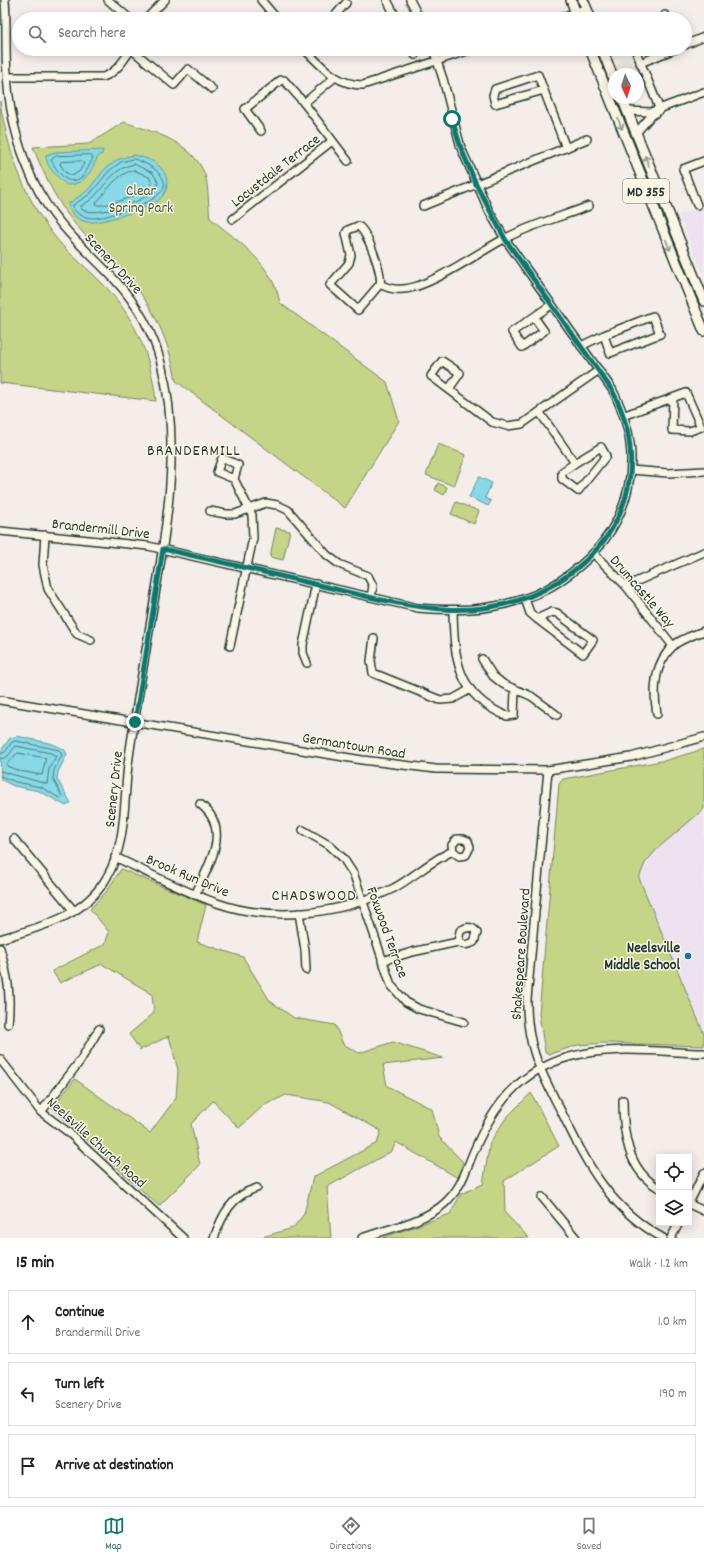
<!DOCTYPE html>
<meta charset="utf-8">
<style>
body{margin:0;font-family:Dekko,sans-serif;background:#f6f6f6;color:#222}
.controls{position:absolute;right:12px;bottom:12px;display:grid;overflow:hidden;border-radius:0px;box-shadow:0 2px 10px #0003}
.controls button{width:36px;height:36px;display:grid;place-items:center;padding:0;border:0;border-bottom:1px solid #e0e0e0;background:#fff;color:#222;font:20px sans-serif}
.compass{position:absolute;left:608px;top:68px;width:36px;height:36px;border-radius:50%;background:#fff;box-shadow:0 2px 10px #0003;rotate:176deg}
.stop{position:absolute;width:12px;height:12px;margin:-9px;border:3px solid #0f766e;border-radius:50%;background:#fff}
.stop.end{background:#0f766e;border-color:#fff;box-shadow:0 1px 4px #0008}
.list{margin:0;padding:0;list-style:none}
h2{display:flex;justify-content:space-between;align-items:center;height:52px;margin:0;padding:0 16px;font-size:17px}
h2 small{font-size:13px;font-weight:400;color:#767676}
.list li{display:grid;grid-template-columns:26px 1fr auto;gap:12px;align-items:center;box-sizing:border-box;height:64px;margin:0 8px 8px;padding:0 8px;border:1px solid #e0e0e0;border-radius:0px}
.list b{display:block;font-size:15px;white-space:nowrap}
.list p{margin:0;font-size:13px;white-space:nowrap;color:#767676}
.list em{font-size:13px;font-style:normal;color:#767676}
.icon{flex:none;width:22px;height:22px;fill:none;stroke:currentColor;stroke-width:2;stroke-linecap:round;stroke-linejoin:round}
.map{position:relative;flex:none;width:704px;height:1238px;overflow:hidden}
.search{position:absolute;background:#fff;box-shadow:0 2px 10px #0003;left:12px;right:12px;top:12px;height:44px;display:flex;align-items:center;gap:10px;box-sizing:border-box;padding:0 14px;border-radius:22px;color:#767676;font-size:15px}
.sheet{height:268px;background:#fff}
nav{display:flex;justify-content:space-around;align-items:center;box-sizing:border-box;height:56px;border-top:1px solid #e0e0e0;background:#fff;font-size:11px;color:#767676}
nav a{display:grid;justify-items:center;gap:2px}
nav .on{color:#0f766e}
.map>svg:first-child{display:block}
.built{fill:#ede3f0}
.green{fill:#c6d488;stroke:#72885e}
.water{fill:#88d8e5;stroke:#5e9a9e}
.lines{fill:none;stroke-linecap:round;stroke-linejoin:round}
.shore{stroke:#497b7b;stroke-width:1}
.minor-casing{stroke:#1f3d34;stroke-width:10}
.major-casing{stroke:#1f3d34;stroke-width:12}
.minor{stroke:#fcf5e5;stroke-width:7}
.major{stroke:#fcf5e5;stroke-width:9}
.oneway{stroke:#8e998c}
.route{stroke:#0f766e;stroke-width:5}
.poi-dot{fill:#1f6fb2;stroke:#fcf5e5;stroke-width:1.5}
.labels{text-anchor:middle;stroke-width:3;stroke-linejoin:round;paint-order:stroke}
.shield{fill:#fcf5e5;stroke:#617469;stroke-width:1}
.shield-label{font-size:14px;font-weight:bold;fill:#1f3d34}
.street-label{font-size:15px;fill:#1f3d34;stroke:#fcf5e5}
.park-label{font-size:15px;fill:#405b45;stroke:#fcf5e5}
.poi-label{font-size:15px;font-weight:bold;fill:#1f3d34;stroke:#fcf5e5;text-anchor:end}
.neighbourhood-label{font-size:16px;letter-spacing:1px;fill:#1f3d34;stroke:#fcf5e5}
</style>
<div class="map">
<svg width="704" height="1238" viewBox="0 0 704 1238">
<rect width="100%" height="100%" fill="#f5edea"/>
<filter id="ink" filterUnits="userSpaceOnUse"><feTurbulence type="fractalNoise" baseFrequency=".025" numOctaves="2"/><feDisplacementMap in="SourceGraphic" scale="8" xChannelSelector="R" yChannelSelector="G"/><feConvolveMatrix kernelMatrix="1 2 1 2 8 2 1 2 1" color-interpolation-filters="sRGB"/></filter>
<g filter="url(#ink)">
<g class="built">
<path d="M704,207V275L678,215Z"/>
<path d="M704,809V1034L639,878L645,863L658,848Z"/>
</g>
<g class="green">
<path d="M0,101C7,148 23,195 52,233C65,251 83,264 99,280C133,313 151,354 156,401L0,383Z"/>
<path d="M124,122C154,132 193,142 205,175C209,188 208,205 210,218C239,242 273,264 280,303L387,382L399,421L345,508L176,381C170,343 153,304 126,276C110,258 91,243 75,224C56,201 44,175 33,147L89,144Z"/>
<path d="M438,444L466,455L454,486L426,475Z"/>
<path d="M438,483L447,487L444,495L435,490Z"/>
<path d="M456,502L479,511L474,524L451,514Z"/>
<path d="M276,528L290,531L283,560L270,557Z"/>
<path d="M704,749V809L658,848L645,863L639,878L704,1034V1046L604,1043L578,1045L550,1054L545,1052L539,1014L559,784L563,779L667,760Z"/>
<path d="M121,869L206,905L197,942L243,957L270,1001L294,1018L335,1025L343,1044L359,1053L393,1042L443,1058L383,1065L387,1086L432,1109L439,1137L463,1162L458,1178L396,1142L392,1151L327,1187L331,1238H259L293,1228L304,1214L313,1177L377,1143L381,1131L329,1102L286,1095L263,1106L239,1128L213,1101L191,1124L200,1165L159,1206L52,1108L75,1079L150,1133L176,1098L178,1070L169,1036L140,1050L129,1034L154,1013L152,994L102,964L60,983L52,971L105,944L109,932L90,909L107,891Z"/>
<path d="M531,1093L559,1146L504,1181L505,1213L529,1238H382L450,1214L461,1194L483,1184L490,1142L506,1118Z"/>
</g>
<g class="water">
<path d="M103,150L102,154L99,155C90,171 87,184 67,185C59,179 45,166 46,155L55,152Z"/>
<path d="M134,155C142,157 153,160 159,166C169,175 170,190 160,199C152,206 131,213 120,216C110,219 98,223 87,222C77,220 70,213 68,204L87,191L106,168L119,159Z"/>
<path d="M479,477L492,483L485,498L491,501L488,506L469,497Z"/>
<path d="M17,736L53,744L64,749L67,754L58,772L57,779L71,803L66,806L39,791L14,786L1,780L0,752L10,738Z"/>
</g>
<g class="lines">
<g class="shore">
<path d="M91,155L93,158C90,163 87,171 84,175C68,190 58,172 51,160L56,156Z"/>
<path d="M134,159C148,163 178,179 157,196C147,204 132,208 120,212C110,215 97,220 86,217C81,216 77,213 73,209V205L90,194L109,171L121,162Z"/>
<path d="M82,161L84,163L80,171L72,176L65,172L60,164L61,162Z"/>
<path d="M134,164L153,173L158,182C158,200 94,219 81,209V206C85,203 90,201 94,197C107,183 114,168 134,164Z"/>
<path d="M134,170L149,177L152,183C148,193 107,207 97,205L96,203C108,190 116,174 134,170Z"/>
<path d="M18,753L46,758L42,775L19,771L7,766V764Z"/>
<path d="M0,754L5,752L12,742L16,741L59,750L62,755L54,770L53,779L62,796L59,798L41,787L16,782L0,776"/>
<path d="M0,759L7,757L16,746L51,753L56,756L49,769L47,784L0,771"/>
</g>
<g class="minor-casing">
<g id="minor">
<path d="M108,0L130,19"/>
<path d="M261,0L277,19"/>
<path d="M387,0L397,19"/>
<path d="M410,0L420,19"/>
<path d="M665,15L666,19"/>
<path d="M146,19L165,0"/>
<path d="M332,19L346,3"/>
<path d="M557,19L587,8"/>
<path d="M685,45L704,37"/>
<path d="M131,49L174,85L188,69L212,89"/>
<path d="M304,49C322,66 336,85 363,85L473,49"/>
<path d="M412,49L415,55"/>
<path d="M635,49L660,110"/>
<path d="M640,63L675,49"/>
<path d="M7,77H103C116,73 124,60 131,49"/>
<path d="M544,90L495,104L493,95L495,89L538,75L566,148"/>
<path d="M304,103L334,78"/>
<path d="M627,111L651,112L704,92"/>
<path d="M261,131L245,109L281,80H284L304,103L348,161"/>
<path d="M636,133L651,116L657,112"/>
<path d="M697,205L683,169L704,161"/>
<path d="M423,206L587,139"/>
<path d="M233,219L332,141"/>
<path d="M380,284L358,310L330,285L349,263L351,255L346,233L348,230L358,226C367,230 383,274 380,284C387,288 395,290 403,289C429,288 479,252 504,239C530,225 561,217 589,206"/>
<path d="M534,317L544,331L522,347L512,332L551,305"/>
<path d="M581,346L604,335L653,316L660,334L610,353L604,335"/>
<path d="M449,389L460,373L442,361L431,376L492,422L507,426L522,424L599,370"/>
<path d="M540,413L575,463L601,447L606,456L578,491L562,479V472L575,463"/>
<path d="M625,415L686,393L701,427L690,431L672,430L673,398"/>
<path d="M631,470L668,473L704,471"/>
<path d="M210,511L226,514H235L266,503L277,505L288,510L327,555L339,564L368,576L373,586L371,597"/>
<path d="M0,531L148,546L418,608C456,611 486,611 523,599C540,594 557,584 571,573C632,527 648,457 612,389L505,239L489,211L461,148L443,79L433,49"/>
<path d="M45,535L43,565L48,589L77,634L91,640"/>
<path d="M594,554L626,586L673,646"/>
<path d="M626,586L704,552"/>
<path d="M525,599L530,613L537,619L583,654L593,640L557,613L552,612L537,619"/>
<path d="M453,611C454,658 457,696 507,716L514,715L515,690"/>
<path d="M374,638L371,661L373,673L440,700L453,699L469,690"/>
<path d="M230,646L253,538L252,515L234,479L238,465L222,458L217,472L234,479"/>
<path d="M482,659L493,676L503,684L531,696L557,715"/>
<path d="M307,663L303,653V645L316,584"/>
<path d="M0,700L362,760L436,769L548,770L631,757L704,737"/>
<path d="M657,714C653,691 654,664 673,646C680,639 694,635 704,631"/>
<path d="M548,770L527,999C526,1047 541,1072 562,1113C588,1166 610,1209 663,1238"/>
<path d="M303,830L329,845L343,858L354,875L391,985L406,1002L419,1009L464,1022"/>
<path d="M14,839L74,911"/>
<path d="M115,857C149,873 182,891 217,903C274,923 341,914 394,888C414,877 431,860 453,851L459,856L466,855L470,847L468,841L463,839H457L452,845L453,851"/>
<path d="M195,895C208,866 233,829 200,804"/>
<path d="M299,913L305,950L306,970"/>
<path d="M0,939C40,927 85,917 107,877C128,841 123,797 129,757C137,701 147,645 156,589C169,515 180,437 161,363C153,332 136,303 115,280C92,255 66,234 47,205C23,169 9,118 7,74C5,50 7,25 5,0"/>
<path d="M0,948C8,978 11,993 8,1024"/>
<path d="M382,961L412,952L458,942C464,946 468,945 474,942L477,933C472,925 466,927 460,931L458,942"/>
<path d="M0,1059L41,1112L68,1132L183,1238"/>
<path d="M623,1100C623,1132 627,1170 659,1188"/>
<path d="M41,1112L80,1061L99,1029"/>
<path d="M542,1197L576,1238"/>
<path d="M689,1203L704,1173"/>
<path d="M689,1204L704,1211"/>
<path d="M214,1238C222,1215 232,1195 257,1188"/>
<path d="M362,1238C387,1229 426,1221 445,1203C462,1187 465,1172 474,1151C493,1106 519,1071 569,1057C610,1045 661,1052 704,1053"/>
<path d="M671,1238L679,1223"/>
</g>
</g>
<g class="major-casing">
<g id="major">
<path d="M571,0L578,19"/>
<path d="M583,0L591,19"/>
<path d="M590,49L704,331"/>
<path d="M602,49L614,80"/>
<path d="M622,98L704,301"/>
</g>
</g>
<use href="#minor" class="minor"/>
<use href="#major" class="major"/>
</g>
<defs><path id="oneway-shaft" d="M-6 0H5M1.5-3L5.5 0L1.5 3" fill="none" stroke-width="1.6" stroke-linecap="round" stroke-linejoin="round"/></defs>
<g class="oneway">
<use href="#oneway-shaft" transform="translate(620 124) rotate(68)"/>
<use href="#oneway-shaft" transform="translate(647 161) rotate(-112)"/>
<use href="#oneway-shaft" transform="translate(668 245) rotate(68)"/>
</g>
</g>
<g class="lines" filter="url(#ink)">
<path class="route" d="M135,722L163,549C214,560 264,572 314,584C397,603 478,631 556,583C580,568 600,550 614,525C638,482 635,433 612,390L505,239L476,184L461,148L452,119"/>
</g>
<circle class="poi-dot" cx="688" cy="956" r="4"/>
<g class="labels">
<rect class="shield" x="623" y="179" width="46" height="24" rx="3"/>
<g class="shield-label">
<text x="646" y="196">MD 355</text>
</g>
<g class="street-label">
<text transform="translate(275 170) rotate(-38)" y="5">Locustdale Terrace</text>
<text transform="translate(114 263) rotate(47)" y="5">Scenery Drive</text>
<text transform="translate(101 528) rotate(6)" y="5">Brandermill Drive</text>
<text transform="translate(643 591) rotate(49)" y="5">Drumcastle Way</text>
<text transform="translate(354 745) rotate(9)" y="5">Germantown Road</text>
<text transform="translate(113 789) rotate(-84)" y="5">Scenery Drive</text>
<text transform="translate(188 875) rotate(23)" y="5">Brook Run Drive</text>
<text transform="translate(388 932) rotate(70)" y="5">Foxwood Terrace</text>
<text transform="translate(520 954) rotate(-86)" y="5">Shakespeare Boulevard</text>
<text transform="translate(97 1142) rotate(42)" y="5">Neelsville Church Road</text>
</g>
<g class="park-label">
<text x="141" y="195">Clear<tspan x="141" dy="17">Spring Park</tspan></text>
</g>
<g class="poi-label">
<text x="680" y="952">Neelsville<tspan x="680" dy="17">Middle School</tspan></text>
</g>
<g class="neighbourhood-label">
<text x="194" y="455">BRANDERMILL</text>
<text x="314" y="900">CHADSWOOD</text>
</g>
</g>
</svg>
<div class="controls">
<button><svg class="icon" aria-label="locate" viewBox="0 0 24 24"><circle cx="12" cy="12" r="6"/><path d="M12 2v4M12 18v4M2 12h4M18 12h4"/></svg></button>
<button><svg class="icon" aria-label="layers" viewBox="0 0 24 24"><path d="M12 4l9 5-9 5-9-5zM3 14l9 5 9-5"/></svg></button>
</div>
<svg class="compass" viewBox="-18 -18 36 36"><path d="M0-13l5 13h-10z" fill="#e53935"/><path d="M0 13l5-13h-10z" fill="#767676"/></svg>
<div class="stop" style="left:452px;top:119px"></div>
<div class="stop end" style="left:135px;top:722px"></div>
<div class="search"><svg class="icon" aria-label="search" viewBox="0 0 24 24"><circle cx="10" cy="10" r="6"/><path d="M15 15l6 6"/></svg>Search here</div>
</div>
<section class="sheet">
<h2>15 min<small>Walk · 1.2 km</small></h2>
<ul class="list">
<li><svg class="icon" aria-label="ahead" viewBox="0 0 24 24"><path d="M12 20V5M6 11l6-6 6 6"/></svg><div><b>Continue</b><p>Brandermill Drive</p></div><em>1.0 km</em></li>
<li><svg class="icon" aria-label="left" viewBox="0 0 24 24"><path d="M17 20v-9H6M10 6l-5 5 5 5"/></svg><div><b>Turn left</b><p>Scenery Drive</p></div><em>190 m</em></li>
<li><svg class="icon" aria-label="arrive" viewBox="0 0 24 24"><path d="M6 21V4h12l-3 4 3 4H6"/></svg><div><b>Arrive at destination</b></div></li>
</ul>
</section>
<nav>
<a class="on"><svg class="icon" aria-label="map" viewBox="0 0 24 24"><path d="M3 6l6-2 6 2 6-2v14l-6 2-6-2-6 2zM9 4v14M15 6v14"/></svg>Map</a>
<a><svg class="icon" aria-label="directions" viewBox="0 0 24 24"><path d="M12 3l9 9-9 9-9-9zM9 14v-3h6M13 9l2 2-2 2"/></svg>Directions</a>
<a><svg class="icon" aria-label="saved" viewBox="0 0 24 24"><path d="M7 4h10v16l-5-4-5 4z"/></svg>Saved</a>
</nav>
